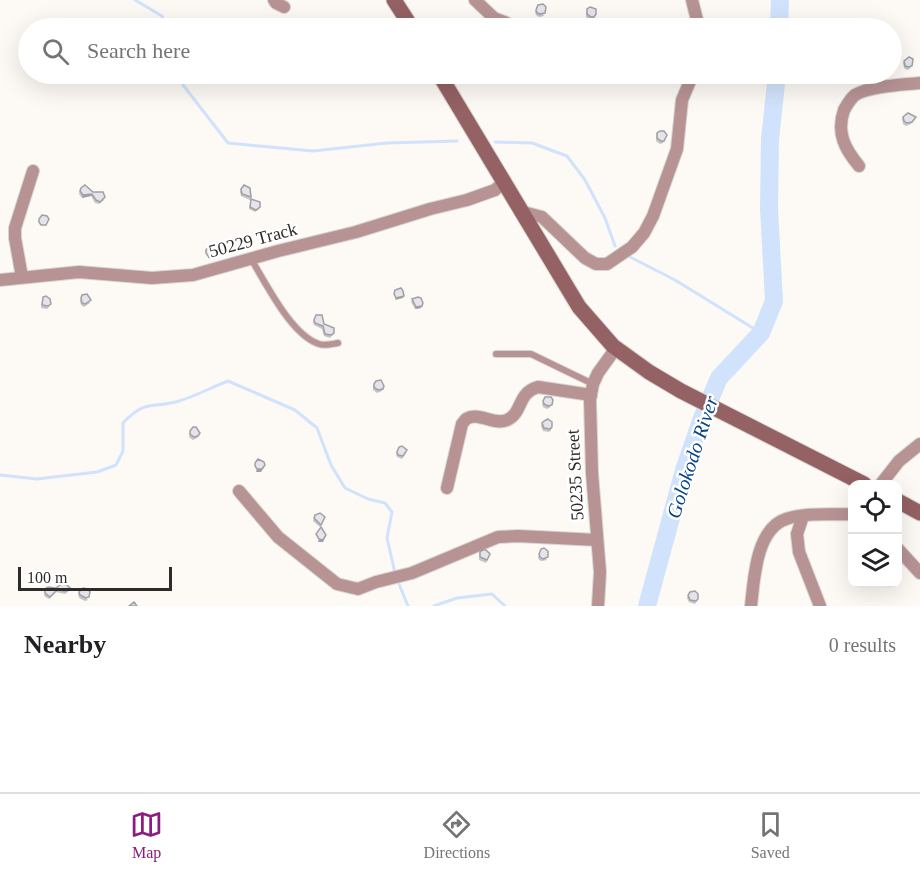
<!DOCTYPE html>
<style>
body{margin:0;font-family:"Times New Roman",serif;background:#f6f6f6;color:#202124}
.controls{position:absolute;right:18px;bottom:18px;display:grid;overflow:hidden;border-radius:12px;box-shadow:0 6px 24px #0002}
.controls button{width:54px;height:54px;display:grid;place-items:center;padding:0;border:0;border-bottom:2px solid #e0e0e0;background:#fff;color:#202124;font:30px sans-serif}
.scale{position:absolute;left:18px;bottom:15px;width:154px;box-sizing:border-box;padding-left:6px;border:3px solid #2e2c2b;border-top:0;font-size:16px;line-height:21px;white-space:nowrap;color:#2e2c2b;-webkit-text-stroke:4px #fff;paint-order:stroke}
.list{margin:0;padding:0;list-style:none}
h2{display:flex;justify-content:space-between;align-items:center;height:78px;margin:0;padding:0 24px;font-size:26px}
h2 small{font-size:20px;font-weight:400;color:#757577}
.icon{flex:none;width:33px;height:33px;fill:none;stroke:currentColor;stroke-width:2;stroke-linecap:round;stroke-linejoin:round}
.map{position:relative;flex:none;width:920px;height:606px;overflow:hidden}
.search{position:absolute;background:#fff;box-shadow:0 6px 24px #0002;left:18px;right:18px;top:18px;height:66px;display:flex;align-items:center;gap:15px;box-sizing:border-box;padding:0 21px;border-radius:33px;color:#757577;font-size:22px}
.sheet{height:186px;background:#fff}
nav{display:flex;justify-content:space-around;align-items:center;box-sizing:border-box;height:84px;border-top:2px solid #e0e0e0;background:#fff;font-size:16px;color:#757577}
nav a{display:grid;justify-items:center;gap:3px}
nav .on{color:#8c1d80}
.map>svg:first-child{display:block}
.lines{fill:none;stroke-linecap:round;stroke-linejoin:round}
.stream{stroke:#d1e3fc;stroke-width:3}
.river{stroke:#d1e3fc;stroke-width:18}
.lane-casing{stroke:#d8d4d0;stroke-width:8}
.street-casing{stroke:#d8d4d0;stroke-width:14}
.secondary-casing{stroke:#d8d4d0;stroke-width:17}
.lane{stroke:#b79394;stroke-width:6}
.street{stroke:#b79394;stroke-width:12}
.secondary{stroke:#946164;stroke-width:15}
.wall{fill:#c4c4c9}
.shaded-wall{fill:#a0a0a4}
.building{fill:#e4e4ea;stroke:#a0a0a4;stroke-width:1.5}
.labels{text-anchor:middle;stroke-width:5;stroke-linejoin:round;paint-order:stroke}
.street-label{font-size:18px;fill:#2e2c2b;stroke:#fff}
.water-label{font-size:20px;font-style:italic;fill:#054387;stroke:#fff}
</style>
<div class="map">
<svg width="920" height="606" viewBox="0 0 920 606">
<rect width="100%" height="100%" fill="#fdf9f4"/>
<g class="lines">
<g class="stream">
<path d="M135,0L162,16L166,28"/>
<path d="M180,74L183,85L228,143L313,151L387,143L457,141"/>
<path d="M495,142L532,143L567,156L585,180L605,218L615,246"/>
<path d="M628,256L675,280L761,333"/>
<path d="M0,475L37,479L97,472L116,465L123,451V423C147,398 153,409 179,401C196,396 212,387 228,381L295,410L317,428L331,465L345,488L368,499L385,503L392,512L387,538L395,573"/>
<path d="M399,584L408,606"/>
<path d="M434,606L457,598L492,594L505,606"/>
</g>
<g class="river">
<path d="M779,28L780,0"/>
<path d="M647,606L684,470L702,418L719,378L761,333L774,301L769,208L770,139L777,74"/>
</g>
<g class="lane-casing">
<g id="lane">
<path d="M251,259C266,283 291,335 319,344C325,346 332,344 338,343"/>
<path d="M496,354H531L593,384"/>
</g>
</g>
<g class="street-casing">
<g id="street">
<path d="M274,0L276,3L284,7"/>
<path d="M475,0L494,18L507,23"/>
<path d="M692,0L699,28"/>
<path d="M859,166C845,149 836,133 844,110C847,105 850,99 855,95C870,86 902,85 920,83"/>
<path d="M523,212L542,217L585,258L596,264H607L632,247L644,233L653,216L677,149L682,100L693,74"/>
<path d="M22,277L15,238V228L33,171"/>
<path d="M0,280L79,272L152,278L193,275L278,251L356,232L430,209L467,200L495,190L505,181"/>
<path d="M881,484L899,461L920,444"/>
<path d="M447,488L462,424L466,419C480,411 493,426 507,420C523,413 517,393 538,387L591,395"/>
<path d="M239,491L278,537L337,584L358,589L376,582L412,573L498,537L518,536L597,540"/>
<path d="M803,516L797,534L799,552L820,606"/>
<path d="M898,549L920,573"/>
<path d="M598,606L600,572L592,473L590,400L593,384L598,373L616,348"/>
<path d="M751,606C754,579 756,529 786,519C806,512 832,515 852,514"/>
</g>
</g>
<g class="secondary-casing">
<g id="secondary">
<path d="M394,0L412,28"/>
<path d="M439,74L579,307L613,346L649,372L681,391L864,484"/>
<path d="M898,501L920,513"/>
</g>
</g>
<use href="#lane" class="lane"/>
<use href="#street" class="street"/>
<use href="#secondary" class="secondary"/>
</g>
<g class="wall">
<path d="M538,5L544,16L539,17L536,15L535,12Z"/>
<path d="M587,9L596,14L593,20H590L586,17Z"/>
<path d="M904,61L911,68L907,70L904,68L903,63Z"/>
<path d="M903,117H916L911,124L906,126L903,124L902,119Z"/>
<path d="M657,133L667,135L663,143L660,144L656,141Z"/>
<path d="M241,189L251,197L250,200L241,196L240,192Z"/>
<path d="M80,190L93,192L104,200L99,204L95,203L91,196L82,198L79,194Z"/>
<path d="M251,199L259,209L255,212L249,209Z"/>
<path d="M82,295L90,303L84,307L81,305L80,301Z"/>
<path d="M43,297L50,306L47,309L41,308Z"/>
<path d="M412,299L423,303L421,308L415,309L411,302Z"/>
<path d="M316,315L333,335L330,338L324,336L322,329L314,325L313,322Z"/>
<path d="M376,381L384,386L382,391L377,393L373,390V386Z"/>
<path d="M545,397L551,407L547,409L543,407L542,404Z"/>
<path d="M542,423L552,427L551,430L549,432L543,431L541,426Z"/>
<path d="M190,431L200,433L197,438L193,440L189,437Z"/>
<path d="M399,447L406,453L402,459L397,457L396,454Z"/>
<path d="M315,515L325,517L320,527L313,521Z"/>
<path d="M541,549L547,560L542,561L539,560L538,557Z"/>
<path d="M480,552L490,554L486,563L479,560Z"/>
<path d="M45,589L69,591L65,594L56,592L49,599L44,596Z"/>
<path d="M79,592L88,600L85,601L79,598L78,594Z"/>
<path d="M688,595L697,601L695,604L689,602L687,598Z"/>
</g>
<g class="shaded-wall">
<path d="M92,194L91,196L82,198L83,195Z"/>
<path d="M216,252L212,259L208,258V256Z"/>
<path d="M404,296L403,298L395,300L396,298Z"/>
<path d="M422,306L421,308L415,309L416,307Z"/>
<path d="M265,465L261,472H256L257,469Z"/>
<path d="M326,535L323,542H318L319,539Z"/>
</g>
<g class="building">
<path d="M543,4L546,7L545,13L540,14L537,13L536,10L538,5Z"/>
<path d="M590,7L596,9V14L594,17H591L587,14V9Z"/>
<path d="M909,57L913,59L912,66L908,67L905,66L904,61Z"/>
<path d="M908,113L916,117L912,122L907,123L904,121L903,117Z"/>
<path d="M660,131H664L667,135L664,141H661L657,138V133Z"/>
<path d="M85,185L93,192H103L105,197L100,202L96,200L92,194L83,195L80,191L81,188Z"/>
<path d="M244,185L250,188L251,197L242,194L241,189Z"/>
<path d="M251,199L260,202V207L256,210L250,207Z"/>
<path d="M42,215L47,216L49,219L46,225H41L39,222V219Z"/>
<path d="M209,246L215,249L216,252L213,256H208L206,253V250Z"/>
<path d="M401,288L403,291L404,296L396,298L394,294L395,290Z"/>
<path d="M87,294L91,300L85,304L82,303L81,298L82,295Z"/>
<path d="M46,296L50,299L51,304L48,306L42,305L43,297Z"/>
<path d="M418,297L421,298L423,303L422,306L416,307L412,299Z"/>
<path d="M316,315H322L324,324L334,328V333L331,335L325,334L323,326L315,323L314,320Z"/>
<path d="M381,380L384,386L383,389L378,390L374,387V384L376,381Z"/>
<path d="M545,397H551L553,400L552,405L548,406L544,404L543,401Z"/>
<path d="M548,419L552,422V427L550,429L544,428L542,423L544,421Z"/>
<path d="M193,427H196L200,433L198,436L194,437L190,434V431Z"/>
<path d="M402,446L407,450L403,456L398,455L397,452L399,447Z"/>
<path d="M258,459L264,462L265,465L262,469H257L255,466V463Z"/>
<path d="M320,513L325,517L321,525L314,518L315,515Z"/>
<path d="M321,527L326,535L323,540L319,539L316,534Z"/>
<path d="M544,548L548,551V557L543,559L540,557L539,554L541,549Z"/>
<path d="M483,550H486L490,554L487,560L480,557V552Z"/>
<path d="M64,582L70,588L66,591L57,590L50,597L45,593V589L48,587L56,588Z"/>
<path d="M83,588L88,589L90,592L89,597L86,598L80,595L79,592Z"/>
<path d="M695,591L698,594V599L696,601L690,600L688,595L690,592Z"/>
<path d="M134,602L137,606H129Z"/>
</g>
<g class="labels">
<g class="street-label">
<text transform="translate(253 240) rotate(-15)" y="6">50229 Track</text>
<text transform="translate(575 475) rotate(-93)" y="6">50235 Street</text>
</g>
<g class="water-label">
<text transform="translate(692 457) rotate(-72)" y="7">Golokodo River</text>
</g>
</g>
</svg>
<div class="controls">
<button><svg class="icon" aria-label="locate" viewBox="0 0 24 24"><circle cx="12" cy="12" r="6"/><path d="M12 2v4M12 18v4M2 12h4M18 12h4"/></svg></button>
<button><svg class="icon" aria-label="layers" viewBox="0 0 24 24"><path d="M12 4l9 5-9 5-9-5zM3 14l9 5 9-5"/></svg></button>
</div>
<div class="scale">100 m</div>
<div class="search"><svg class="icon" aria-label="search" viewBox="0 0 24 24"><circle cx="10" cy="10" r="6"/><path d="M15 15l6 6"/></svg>Search here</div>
</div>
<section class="sheet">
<h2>Nearby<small>0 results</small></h2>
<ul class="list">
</ul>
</section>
<nav>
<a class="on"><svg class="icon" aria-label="map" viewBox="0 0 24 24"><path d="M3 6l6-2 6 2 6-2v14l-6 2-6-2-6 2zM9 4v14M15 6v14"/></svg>Map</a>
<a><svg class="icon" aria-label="directions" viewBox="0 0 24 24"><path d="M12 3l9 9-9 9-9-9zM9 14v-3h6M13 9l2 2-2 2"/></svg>Directions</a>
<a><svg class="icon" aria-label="saved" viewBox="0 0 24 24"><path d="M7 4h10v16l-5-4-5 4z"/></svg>Saved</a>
</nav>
